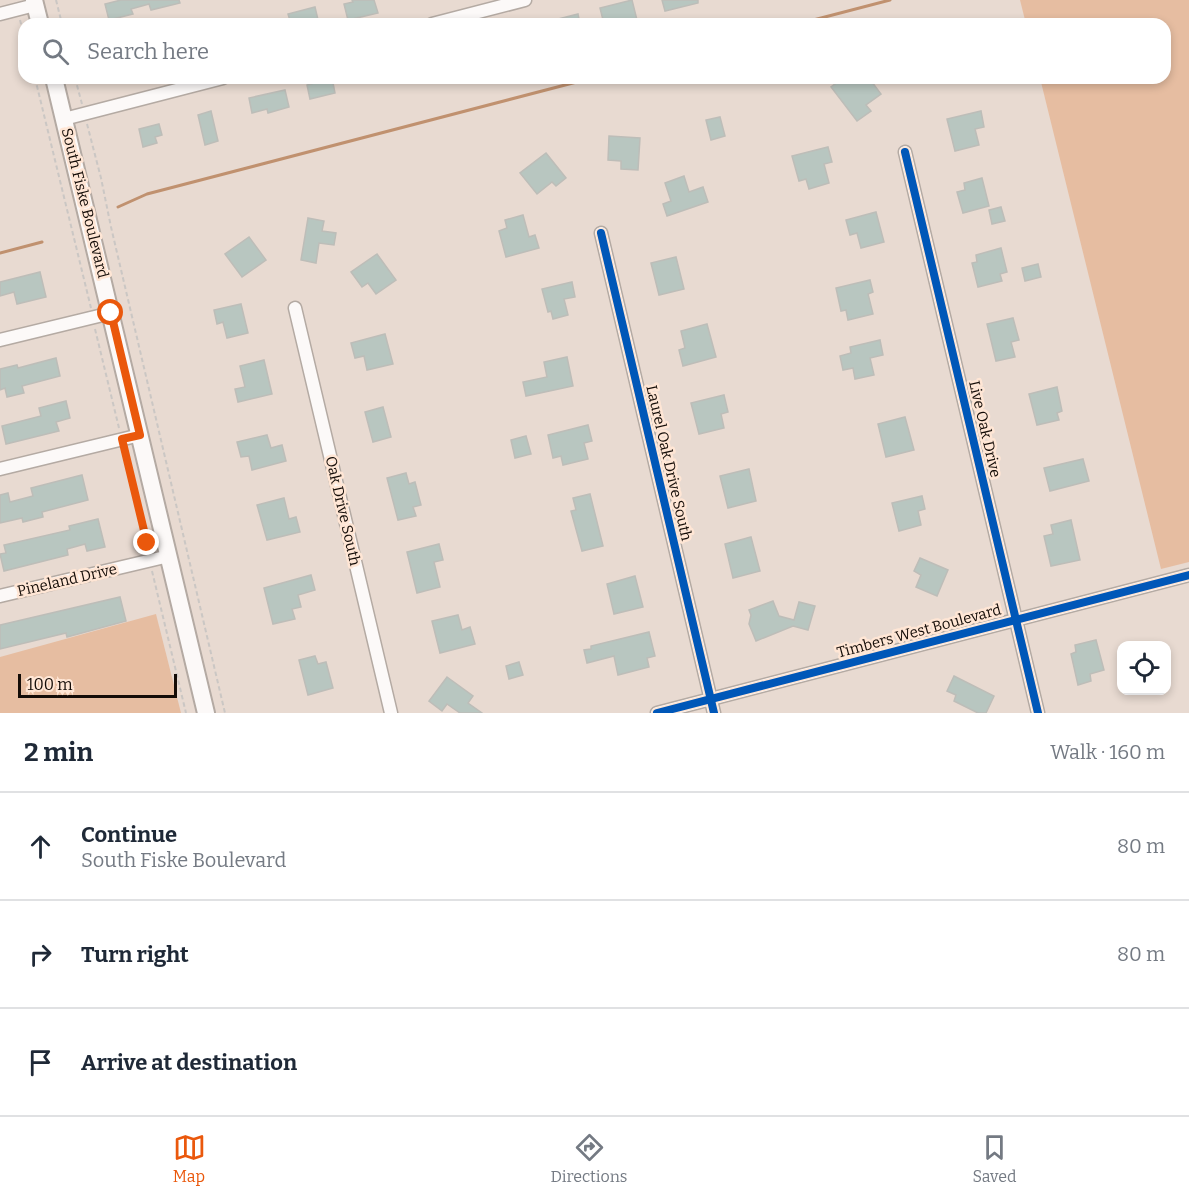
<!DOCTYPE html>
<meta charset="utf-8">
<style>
body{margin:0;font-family:Bitter,serif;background:#f2f2f3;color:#1f2937}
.controls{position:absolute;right:18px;bottom:18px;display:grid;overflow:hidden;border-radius:12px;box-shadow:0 3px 9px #0003}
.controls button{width:54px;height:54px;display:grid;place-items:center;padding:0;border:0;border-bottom:2px solid #e0e1e3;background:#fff;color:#1f2937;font:30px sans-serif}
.scale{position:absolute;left:18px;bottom:15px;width:159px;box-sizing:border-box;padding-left:6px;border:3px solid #140c07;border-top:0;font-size:16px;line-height:21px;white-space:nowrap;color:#140c07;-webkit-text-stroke:4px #ffe6d5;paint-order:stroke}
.stop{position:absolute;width:18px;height:18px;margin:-14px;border:4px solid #ea580c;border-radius:50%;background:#fff}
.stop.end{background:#ea580c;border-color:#fff;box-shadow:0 2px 6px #0008}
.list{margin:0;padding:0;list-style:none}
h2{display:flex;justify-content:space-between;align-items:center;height:78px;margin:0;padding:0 24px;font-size:26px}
h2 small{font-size:20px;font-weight:400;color:#747a83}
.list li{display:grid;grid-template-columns:39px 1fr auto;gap:18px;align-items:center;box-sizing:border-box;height:108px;padding:0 24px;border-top:2px solid #e0e1e3}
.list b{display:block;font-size:22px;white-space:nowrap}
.list p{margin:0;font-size:20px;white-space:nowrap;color:#747a83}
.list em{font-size:20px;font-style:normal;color:#747a83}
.icon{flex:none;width:33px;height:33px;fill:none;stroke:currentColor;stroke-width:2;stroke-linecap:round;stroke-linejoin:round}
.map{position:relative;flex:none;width:1189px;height:713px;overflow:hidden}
.search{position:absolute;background:#fff;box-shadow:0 3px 9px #0003;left:18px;right:18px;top:18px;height:66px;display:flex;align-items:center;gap:15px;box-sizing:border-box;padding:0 21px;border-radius:18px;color:#747a83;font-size:22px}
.sheet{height:402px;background:#fff}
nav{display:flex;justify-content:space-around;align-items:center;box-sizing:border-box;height:84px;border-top:2px solid #e0e1e3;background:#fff;font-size:16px;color:#747a83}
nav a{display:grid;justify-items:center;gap:3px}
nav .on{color:#ea580c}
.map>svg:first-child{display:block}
.green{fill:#e6bda1}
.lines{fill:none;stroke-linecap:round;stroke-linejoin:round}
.stream{stroke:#c0916f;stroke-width:3}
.building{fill:#b8c6c0;stroke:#bdbdb8;stroke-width:1.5}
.minor-casing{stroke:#b4aaa3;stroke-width:15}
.major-casing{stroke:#b4aaa3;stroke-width:20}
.path{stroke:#cbc7c4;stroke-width:2;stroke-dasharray:4.5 3;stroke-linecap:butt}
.minor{stroke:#fcf9f8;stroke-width:12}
.major{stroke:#fcf9f8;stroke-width:16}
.cycleway-casing{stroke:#ffe6d5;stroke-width:11}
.cycleway{stroke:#0057b8;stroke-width:8}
.route{stroke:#ea580c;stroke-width:8}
.labels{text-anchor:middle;stroke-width:5;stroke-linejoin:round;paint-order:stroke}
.street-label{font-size:15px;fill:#140c07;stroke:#ffe6d5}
</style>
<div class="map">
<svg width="1189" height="713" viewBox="0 0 1189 713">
<rect width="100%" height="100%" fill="#e8dad1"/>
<g class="green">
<path d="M1020,0H1189V562L1161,569L1040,78H1165V24H1026Z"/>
<path d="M156,614L181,713H0V657Z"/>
</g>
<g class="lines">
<g class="stream">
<path d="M798,24L890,0"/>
<path d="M118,207L147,194L592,78"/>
<path d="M0,253L42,242"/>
</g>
</g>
<g class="building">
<path d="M121,0H179L180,3L151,10L149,4L131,9L133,14L109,20L105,4Z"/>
<path d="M352,0H374L378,13L348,20L344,4L353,2Z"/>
<path d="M632,0L638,24H604L600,8Z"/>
<path d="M662,0H698V3L665,11Z"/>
<path d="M315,7L319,24H291L288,14Z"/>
<path d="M578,14L580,24H550V21Z"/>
<path d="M332,78L335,93L310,99L307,85Z"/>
<path d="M843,78H846L850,83L857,78H869L881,94L866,105L871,111L857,121L831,87Z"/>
<path d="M285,90L289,107L268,113L267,109L252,113L249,98Z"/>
<path d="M211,111L218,141L205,145L198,115Z"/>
<path d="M981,111L984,127L975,129L979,145L955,151L947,119Z"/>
<path d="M720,117L725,136L711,140L706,120Z"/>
<path d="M159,124L162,135L155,137L157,143L143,147L139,129Z"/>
<path d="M609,136L640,138L638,170L621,169V161L608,160Z"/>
<path d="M828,147L832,162L824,164L829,183L809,189L806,179L799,181L792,156Z"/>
<path d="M546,153L566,178L556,186L552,182L537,194L520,173Z"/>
<path d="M684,176L689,192L703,187L708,202L667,216L663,204L671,201L665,183Z"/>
<path d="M982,178L989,206L963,213L957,192L965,190L964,183Z"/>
<path d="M1001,207L1005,221L992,224L989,210Z"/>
<path d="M876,212L884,242L861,248L857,233L850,235L846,220Z"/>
<path d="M523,215L529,237L535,235L539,248L506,257L499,231L507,228L505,220Z"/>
<path d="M308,218L324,221L322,231L336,233L334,245L319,243L316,263L301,260Z"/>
<path d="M249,237L266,260L242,277L225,254Z"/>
<path d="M1001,248L1007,272L1000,274L1002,281L978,287L972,263L977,262L976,255Z"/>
<path d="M377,254L396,280L376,294L368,283L362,287L351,272Z"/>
<path d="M676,257L684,289L659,295L651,263Z"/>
<path d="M1038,264L1041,277L1025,281L1022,268Z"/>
<path d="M40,272L46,297L17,304L14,292L0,296V282Z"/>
<path d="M870,280L873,292L868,294L873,314L848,320L846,310L841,311L836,288Z"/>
<path d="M572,282L575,297L564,299L568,315L553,319L551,311L548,312L542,289Z"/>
<path d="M241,304L248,333L227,338L223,322L217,324L214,310Z"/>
<path d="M1013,318L1019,340L1011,342L1015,357L996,361L987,324Z"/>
<path d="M707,324L716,357L683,366L679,350L685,348L681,331Z"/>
<path d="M385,334L393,364L367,370L364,356L355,358L351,343Z"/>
<path d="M880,340L883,355L870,358L874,375L855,379L853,368L843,370L840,356L851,353L850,347Z"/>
<path d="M567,357L573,386L526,396L523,382L547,377L544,362Z"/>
<path d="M56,358L60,376L22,386L24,393L7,397L5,388L0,390V369L17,365L18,368Z"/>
<path d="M264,360L272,394L238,402L235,389L245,387L240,366Z"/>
<path d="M1057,387L1062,411L1057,413L1059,420L1037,425L1029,394Z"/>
<path d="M724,395L728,412L721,414L724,428L699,434L691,403Z"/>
<path d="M66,401L70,418L56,422L59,431L6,444L2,426L41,416L39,408Z"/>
<path d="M383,407L391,437L373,442L365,412Z"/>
<path d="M905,417L914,450L886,457L878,424Z"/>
<path d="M588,425L592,441L584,443L588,459L563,465L561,456L553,458L548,435Z"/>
<path d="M267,435L271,448L282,445L286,461L252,470L249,456L241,457L237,442Z"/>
<path d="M526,436L531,454L515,458L511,440Z"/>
<path d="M1083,459L1089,481L1050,491L1044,468Z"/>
<path d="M749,469L756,501L728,508L720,476Z"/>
<path d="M406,473L409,484L415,482L421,505L413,507L416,516L398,520L387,478Z"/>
<path d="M82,475L88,500L42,512L43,517L23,522L22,518L0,523V495L8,493L10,502L33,496L31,488Z"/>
<path d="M590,494L603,546L582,551L571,511L576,510L573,498Z"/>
<path d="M922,496L925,509L918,511L921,525L899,531L892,503Z"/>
<path d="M284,498L289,519L296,517L300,532L267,540L257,505Z"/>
<path d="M98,519L105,547L87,551L85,544L67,549L68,555L4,571L0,554L6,553L4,545L70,530L69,526Z"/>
<path d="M1071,520L1080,560L1051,566L1044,536L1053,534L1051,525Z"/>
<path d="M751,537L760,571L733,578L725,544Z"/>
<path d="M439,544L443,560L434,562L440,587L417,593L407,552Z"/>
<path d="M920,558L948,570L937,596L916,587L921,575L914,571Z"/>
<path d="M311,575L315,590L298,595L301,607L292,609L295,619L273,624L264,588Z"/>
<path d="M635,576L643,607L614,614L607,584Z"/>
<path d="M120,597L126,621L67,637L66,633L0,649V625Z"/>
<path d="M773,601L779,616L794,620L799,602L815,606L808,630L793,626L756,641L749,624L751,615L749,610Z"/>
<path d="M458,615L462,630L470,627L475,644L440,653L432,621Z"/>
<path d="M649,632L655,656L647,658L649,667L618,675L614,656L587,663L584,650L591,649V646Z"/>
<path d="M1096,640L1104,670L1090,674L1091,681L1078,685L1071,654L1076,652L1075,645Z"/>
<path d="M315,656L318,664L326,662L333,688L308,695L299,660Z"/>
<path d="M519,662L523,675L509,679L506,666Z"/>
<path d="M954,676L994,696L986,713H978L954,701L956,695L947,691Z"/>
<path d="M447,677L473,696L468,703L482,713H460L447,704L442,711L429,701Z"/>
</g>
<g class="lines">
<g class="minor-casing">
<g id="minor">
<path d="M0,14L35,5"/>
<path d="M432,24L525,0"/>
<path d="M64,119L223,78"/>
<path d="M905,152L1038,713"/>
<path d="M601,233L714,713"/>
<path d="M295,308L391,713"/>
<path d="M0,340L111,313"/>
<path d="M0,469L140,435"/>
<path d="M0,596L169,556"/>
<path d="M657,713L1189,575"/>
</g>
</g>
<g class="major-casing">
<g id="major">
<path d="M34,0L40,24"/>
<path d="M54,78L206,713"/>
</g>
</g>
<g class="path">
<path d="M56,0L62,24"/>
<path d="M20,20L24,36"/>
<path d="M35,78L91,308"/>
<path d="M75,78L82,104"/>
<path d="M87,124L101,178L111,227L225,713"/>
<path d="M95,329L119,428"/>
<path d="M124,451L148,551"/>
<path d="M152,571L186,713"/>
</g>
<use href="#minor" class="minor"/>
<use href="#major" class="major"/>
<g class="cycleway-casing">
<g id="cycleway">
<path d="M905,152L1038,713"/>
<path d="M601,233L714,713"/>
<path d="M657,713L1189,575"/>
</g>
</g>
<use href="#cycleway" class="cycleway"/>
</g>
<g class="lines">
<path class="route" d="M111,313L140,435L122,439L147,543"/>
</g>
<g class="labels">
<g class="street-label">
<text transform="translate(85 203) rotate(76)" y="5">South Fiske Boulevard</text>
<text transform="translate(985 429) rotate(77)" y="5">Live Oak Drive</text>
<text transform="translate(669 463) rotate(77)" y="5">Laurel Oak Drive South</text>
<text transform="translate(343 511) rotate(77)" y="5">Oak Drive South</text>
<text transform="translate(67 580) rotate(-13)" y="5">Pineland Drive</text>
<text transform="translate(919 631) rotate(-15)" y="5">Timbers West Boulevard</text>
</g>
</g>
</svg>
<div class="controls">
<button><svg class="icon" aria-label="locate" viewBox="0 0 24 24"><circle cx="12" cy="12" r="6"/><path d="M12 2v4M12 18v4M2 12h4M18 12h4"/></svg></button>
</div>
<div class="scale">100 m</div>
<div class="stop" style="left:111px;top:313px"></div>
<div class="stop end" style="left:147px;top:543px"></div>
<div class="search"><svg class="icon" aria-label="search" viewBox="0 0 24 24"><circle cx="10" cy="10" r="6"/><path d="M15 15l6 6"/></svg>Search here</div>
</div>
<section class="sheet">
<h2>2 min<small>Walk · 160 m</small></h2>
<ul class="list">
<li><svg class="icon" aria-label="ahead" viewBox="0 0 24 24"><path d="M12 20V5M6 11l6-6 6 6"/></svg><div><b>Continue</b><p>South Fiske Boulevard</p></div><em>80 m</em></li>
<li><svg class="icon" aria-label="right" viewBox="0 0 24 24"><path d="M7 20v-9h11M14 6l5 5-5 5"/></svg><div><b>Turn right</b></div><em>80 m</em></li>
<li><svg class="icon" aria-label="arrive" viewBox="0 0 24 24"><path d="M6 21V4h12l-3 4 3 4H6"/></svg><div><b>Arrive at destination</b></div></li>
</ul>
</section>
<nav>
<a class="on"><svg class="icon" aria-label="map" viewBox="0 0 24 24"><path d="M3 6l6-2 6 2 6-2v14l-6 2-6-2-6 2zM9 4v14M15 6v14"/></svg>Map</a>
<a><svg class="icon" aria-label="directions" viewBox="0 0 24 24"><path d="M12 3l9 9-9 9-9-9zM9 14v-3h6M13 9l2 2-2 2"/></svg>Directions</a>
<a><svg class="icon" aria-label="saved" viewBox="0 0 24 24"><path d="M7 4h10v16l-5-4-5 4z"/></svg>Saved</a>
</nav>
